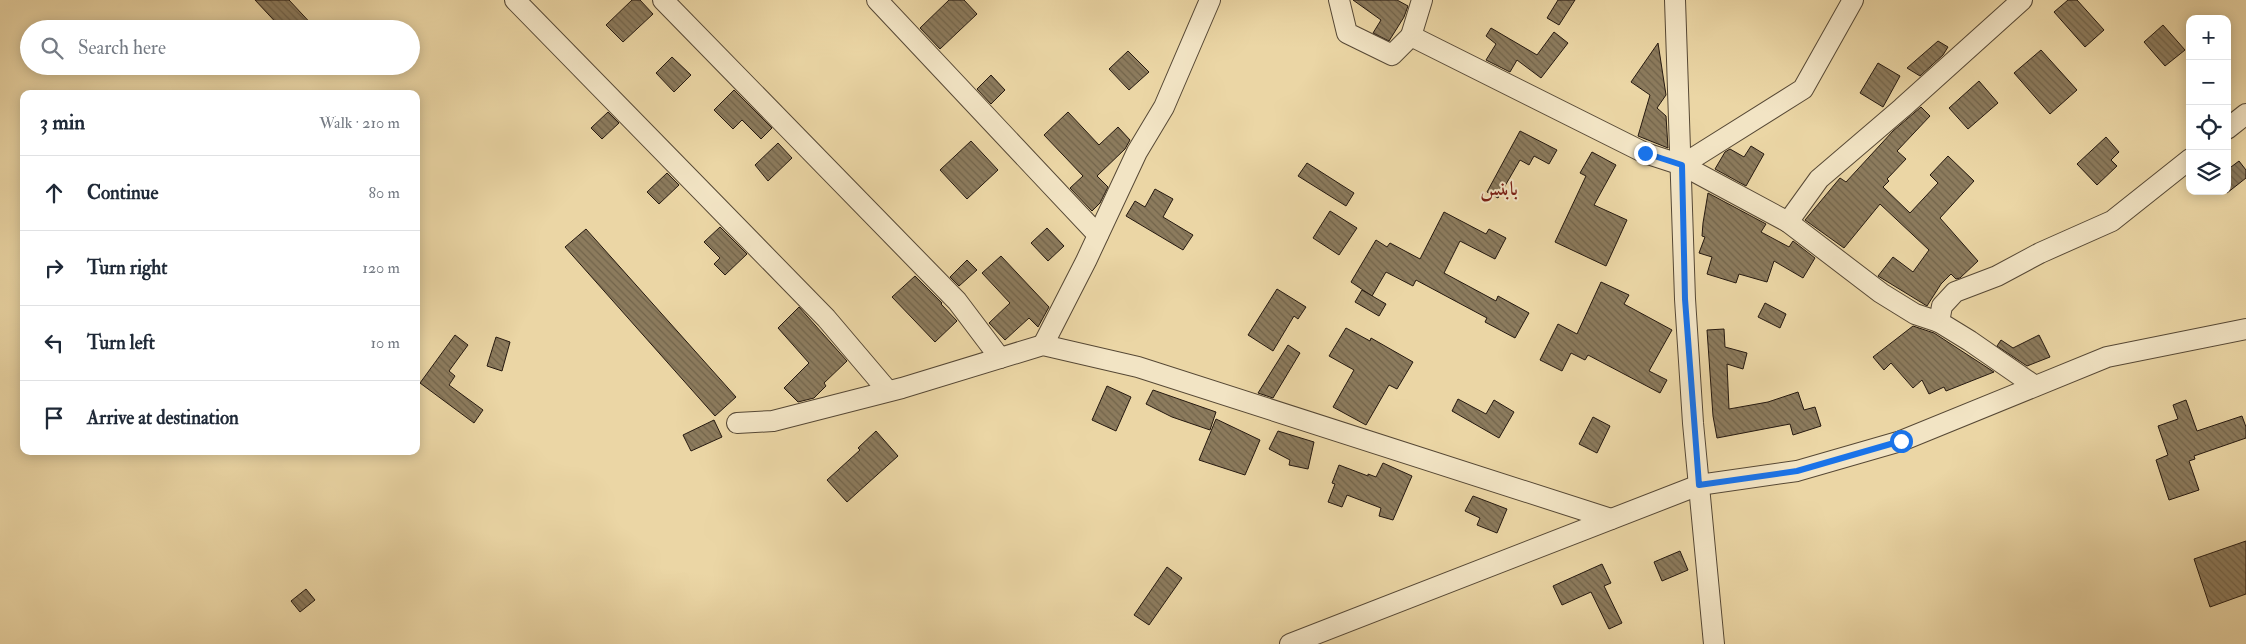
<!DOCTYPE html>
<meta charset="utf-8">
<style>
body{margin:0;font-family:"IM FELL Double Pica",Amiri,serif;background:#f6f6f7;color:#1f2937}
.controls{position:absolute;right:15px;top:15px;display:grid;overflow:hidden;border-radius:10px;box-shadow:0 2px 12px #0003}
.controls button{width:45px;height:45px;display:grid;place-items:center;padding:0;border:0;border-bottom:1px solid #e0e1e3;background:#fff;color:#1f2937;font:25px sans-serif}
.stop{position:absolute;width:15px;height:15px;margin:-11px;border:4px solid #1a73e8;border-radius:50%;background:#fff}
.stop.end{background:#1a73e8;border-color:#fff;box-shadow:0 1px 5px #0008}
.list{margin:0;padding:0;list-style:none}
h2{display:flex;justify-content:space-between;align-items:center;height:65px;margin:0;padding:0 20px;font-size:21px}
h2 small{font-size:16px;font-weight:400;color:#747a83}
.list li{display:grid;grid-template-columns:32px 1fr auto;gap:15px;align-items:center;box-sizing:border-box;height:75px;padding:0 20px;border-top:1px solid #e0e1e3}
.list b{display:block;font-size:19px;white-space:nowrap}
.list em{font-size:16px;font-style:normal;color:#747a83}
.icon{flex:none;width:28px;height:28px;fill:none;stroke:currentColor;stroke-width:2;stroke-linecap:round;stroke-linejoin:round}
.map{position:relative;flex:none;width:2246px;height:644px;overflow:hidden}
.search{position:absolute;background:#fff;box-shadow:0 2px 12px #0003;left:20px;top:20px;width:400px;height:55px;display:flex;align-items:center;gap:12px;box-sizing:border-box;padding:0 18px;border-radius:28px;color:#747a83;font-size:19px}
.panel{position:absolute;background:#fff;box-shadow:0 2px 12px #0003;left:20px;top:90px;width:400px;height:365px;border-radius:10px}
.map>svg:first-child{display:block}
.building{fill:url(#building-back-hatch);stroke:#251910}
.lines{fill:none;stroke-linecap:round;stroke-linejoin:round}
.minor-casing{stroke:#564835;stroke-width:22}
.minor{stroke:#f2e4c4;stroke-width:20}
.route{stroke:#1a73e8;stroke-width:6}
.labels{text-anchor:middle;stroke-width:4;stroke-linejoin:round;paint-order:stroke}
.quarter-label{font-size:19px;font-weight:bold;fill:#7a1f14;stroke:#f2e4c4}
</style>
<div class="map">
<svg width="2246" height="644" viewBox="0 0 2246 644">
<defs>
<pattern id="building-back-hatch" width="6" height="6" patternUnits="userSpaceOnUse" patternTransform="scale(1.25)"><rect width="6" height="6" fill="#8c7b5d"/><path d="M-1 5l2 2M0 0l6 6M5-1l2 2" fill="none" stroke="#72644b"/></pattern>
</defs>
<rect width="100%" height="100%" fill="#ebd6a5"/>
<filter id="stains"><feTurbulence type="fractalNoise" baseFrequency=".004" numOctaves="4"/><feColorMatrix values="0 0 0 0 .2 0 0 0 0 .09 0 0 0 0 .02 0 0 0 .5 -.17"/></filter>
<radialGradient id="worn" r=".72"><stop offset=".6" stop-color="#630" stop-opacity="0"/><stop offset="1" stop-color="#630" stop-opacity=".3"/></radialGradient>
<g class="building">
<path d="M255,0H289L316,29H282Z"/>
<path d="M632,0H640L653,14L623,42L606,25Z"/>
<path d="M949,0H964L977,14L940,49L920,28Z"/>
<path d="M1353,0H1397L1408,6L1404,17L1389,41L1373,33L1381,20Z"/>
<path d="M1558,0H1575L1559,25L1547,18Z"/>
<path d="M2068,0H2077L2104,30L2085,47L2054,12Z"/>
<path d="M2163,25L2185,50L2165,66L2144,42Z"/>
<path d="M1491,28L1537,55L1554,32L1568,43L1541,78L1517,60L1510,72L1486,60L1496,44L1486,36Z"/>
<path d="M1938,41L1948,47L1943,55L1920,76L1907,68Z"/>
<path d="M1658,43L1666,95L1657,108L1666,116L1668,148L1638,136L1650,95L1631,82Z"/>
<path d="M2041,50L2077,90L2050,114L2014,73Z"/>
<path d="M1128,51L1149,72L1129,90L1109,69Z"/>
<path d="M672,57L691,75L674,92L656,73Z"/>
<path d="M1878,63L1900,76L1883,107L1860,93Z"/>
<path d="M991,75L1005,90L991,104L977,89Z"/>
<path d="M1979,81L1998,103L1968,129L1949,108Z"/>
<path d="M734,90L772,128L761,139L742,120L733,129L714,110Z"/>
<path d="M1921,107L1930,116L1897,151L1906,159L1887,179L1889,181L1883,187L1910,213L1938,183L1930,175L1948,156L1974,181L1940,218L1978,261L1960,278L1956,279L1951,274L1941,284L1927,306L1878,276L1893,257L1913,272L1929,250L1880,204L1844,248L1805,220L1840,178L1846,182L1893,131Z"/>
<path d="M608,112L619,123L602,139L591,128Z"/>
<path d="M1068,112L1099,145L1118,127L1130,140L1125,149L1097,176L1108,187L1100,203L1092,211L1070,188L1083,176L1044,135Z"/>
<path d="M1520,131L1557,150L1549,164L1534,156L1529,165L1520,160L1498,198L1487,192Z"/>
<path d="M2106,137L2119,152L2111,160L2117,166L2097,185L2077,164Z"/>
<path d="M971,141L998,170L967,199L940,170Z"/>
<path d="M778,143L792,158L768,181L755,165Z"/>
<path d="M1751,146L1764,154L1746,186L1715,169L1725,152L1730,149L1744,157Z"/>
<path d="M1592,152L1616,165L1594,205L1627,220L1606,266L1555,242L1586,176L1580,173Z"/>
<path d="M2239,161L2246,170V178L2227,193V170Z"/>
<path d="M1307,163L1354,193L1346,206L1298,176Z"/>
<path d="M667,173L679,185L659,204L647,192Z"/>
<path d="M1155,189L1173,199L1163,217L1193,235L1183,250L1126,216L1135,201L1145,207Z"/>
<path d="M1708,193L1766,224L1761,232L1789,247L1793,241L1815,258L1803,278L1774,261L1767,282L1739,274L1736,283L1707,274L1712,257L1699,253L1705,237L1702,236L1703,223Z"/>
<path d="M1330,211L1357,228L1339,255L1313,238Z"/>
<path d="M1444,212L1486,234L1489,229L1506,238L1495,259L1460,241L1444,273L1496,301L1498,296L1529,313L1515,338L1485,322L1487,318L1416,280L1413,286L1386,272L1372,296L1351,282L1376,240L1387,247L1390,243L1420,259Z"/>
<path d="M720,227L747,254L725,275L714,264L720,258L704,242Z"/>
<path d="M1047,228L1064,246L1048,261L1031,243Z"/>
<path d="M586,229L736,397L715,416L565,247Z"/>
<path d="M1001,256L1049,307L1038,327L1029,318L1005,340L989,323L1010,303L982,273Z"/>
<path d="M967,260L977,270L959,286L950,277Z"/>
<path d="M915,276L942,303L941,304L957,321L935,342L892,297Z"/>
<path d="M1601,282L1629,295L1624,304L1672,330L1649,371L1667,380L1660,393L1588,355L1585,360L1571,353L1562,371L1540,360L1558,324L1577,334Z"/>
<path d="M1277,289L1306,307L1298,319L1294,316L1273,351L1248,335Z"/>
<path d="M1362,290L1386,304L1379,316L1355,302Z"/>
<path d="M1765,303L1786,314L1780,328L1758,317Z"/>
<path d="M799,307L847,361L824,383L826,386L814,398L798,402L784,388L809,363L778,328Z"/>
<path d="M1913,326L1934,333L1994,372L1946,391L1944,387L1929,394L1922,380L1913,388L1891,363L1884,370L1873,357Z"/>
<path d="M1346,328L1370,341L1371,338L1413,362L1397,389L1389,385L1366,425L1333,407L1354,370L1329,356Z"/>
<path d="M1724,329L1725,347L1747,353L1743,369L1727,364L1729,409L1768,402L1798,392L1804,410L1815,407L1821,426L1793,435L1790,424L1717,438L1713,416L1707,330Z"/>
<path d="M455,335L468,345L449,371L455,376L449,385L483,410L474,423L420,383Z"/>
<path d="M2039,335L2050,357L2027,366L1997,346L2001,340L2013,348Z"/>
<path d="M496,337L510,342L502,371L487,366Z"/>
<path d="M1288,345L1300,353L1273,398L1258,393Z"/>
<path d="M1107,386L1131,397L1116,431L1092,420Z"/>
<path d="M1153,390L1216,412L1210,430L1172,417L1146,404Z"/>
<path d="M1458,399L1486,414L1494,400L1514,412L1499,438L1452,411Z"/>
<path d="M2186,400L2197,431L2242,416L2246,427V438L2194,456L2195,459L2189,461L2199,490L2169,500L2156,460L2168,455L2158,426L2178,419L2173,405Z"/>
<path d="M1593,417L1610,426L1597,453L1579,444Z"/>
<path d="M1216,419L1260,440L1245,475L1199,460Z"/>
<path d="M714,420L722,437L691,451L683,435Z"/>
<path d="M876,431L898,456L847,502L827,480L860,450L858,448Z"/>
<path d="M1278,431L1314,442L1308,469L1289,465L1290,460L1269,449Z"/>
<path d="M1383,463L1412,476L1393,520L1379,516L1381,508L1347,495L1342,507L1328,502L1335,484L1332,483L1339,465L1368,476V474L1376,477Z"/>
<path d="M1473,496L1507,509L1497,533L1477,525L1480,518L1465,511Z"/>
<path d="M2246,541V594L2210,607L2194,559Z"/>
<path d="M1680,551L1688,570L1662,581L1654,562Z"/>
<path d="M1602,564L1611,583L1604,586L1622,623L1609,629L1591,592L1562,605L1553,586Z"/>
<path d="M1167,567L1182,578L1149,625L1134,615Z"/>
<path d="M306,589L315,600L300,612L291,601Z"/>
</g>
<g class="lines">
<g class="minor-casing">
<g id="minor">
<path d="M515,0L826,318L888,391"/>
<path d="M663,0L957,301L1000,358"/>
<path d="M877,0L1098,235"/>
<path d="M1339,0L1347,33L1392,55L1411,36L1645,153L1682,165L1788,222L1819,179L1902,108L2022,0"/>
<path d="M1675,0L1685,299L1693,423L1714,644"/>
<path d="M1411,36L1422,0"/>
<path d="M2227,129L2246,114"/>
<path d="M1682,165L1803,89L1853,0"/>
<path d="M1788,222L1881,293L1915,314L1939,322L1970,341L2035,386"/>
<path d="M1939,322L1942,306L1955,292L1997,276L2040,253L2112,221L2190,159"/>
<path d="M1043,345L1086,261L1137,152L1164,107L1210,0"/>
<path d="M737,423L773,421L902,388L1043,345L1138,367L1611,519"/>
<path d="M1290,644L1699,485L1797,471L1901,441L2107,357L2246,329"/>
</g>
</g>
<use href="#minor" class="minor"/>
</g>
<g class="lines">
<path class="route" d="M1645,153L1682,165L1685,299L1699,485L1797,471L1901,441"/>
</g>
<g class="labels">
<g class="quarter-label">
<text x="1499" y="195">بابنس</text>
</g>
</g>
<rect width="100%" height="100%" filter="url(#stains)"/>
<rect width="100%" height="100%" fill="url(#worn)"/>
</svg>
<div class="controls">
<button>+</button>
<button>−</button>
<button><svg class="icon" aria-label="locate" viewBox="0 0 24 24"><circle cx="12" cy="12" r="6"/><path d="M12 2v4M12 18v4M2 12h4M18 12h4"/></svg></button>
<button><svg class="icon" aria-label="layers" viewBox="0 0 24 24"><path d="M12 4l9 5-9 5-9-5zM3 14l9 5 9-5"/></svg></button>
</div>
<div class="stop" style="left:1901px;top:441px"></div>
<div class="stop end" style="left:1645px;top:153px"></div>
<div class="search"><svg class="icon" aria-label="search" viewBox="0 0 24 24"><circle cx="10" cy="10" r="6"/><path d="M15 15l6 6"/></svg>Search here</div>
<section class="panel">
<h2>3 min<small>Walk · 210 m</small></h2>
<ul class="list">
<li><svg class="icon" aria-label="ahead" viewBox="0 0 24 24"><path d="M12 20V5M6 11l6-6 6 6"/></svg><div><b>Continue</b></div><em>80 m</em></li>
<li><svg class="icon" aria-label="right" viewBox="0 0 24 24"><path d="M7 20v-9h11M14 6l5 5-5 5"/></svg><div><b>Turn right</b></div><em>120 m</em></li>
<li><svg class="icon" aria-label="left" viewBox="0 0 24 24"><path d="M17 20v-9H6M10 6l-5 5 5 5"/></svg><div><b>Turn left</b></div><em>10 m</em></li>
<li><svg class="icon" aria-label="arrive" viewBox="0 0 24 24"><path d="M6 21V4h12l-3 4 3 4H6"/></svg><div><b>Arrive at destination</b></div></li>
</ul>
</section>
</div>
